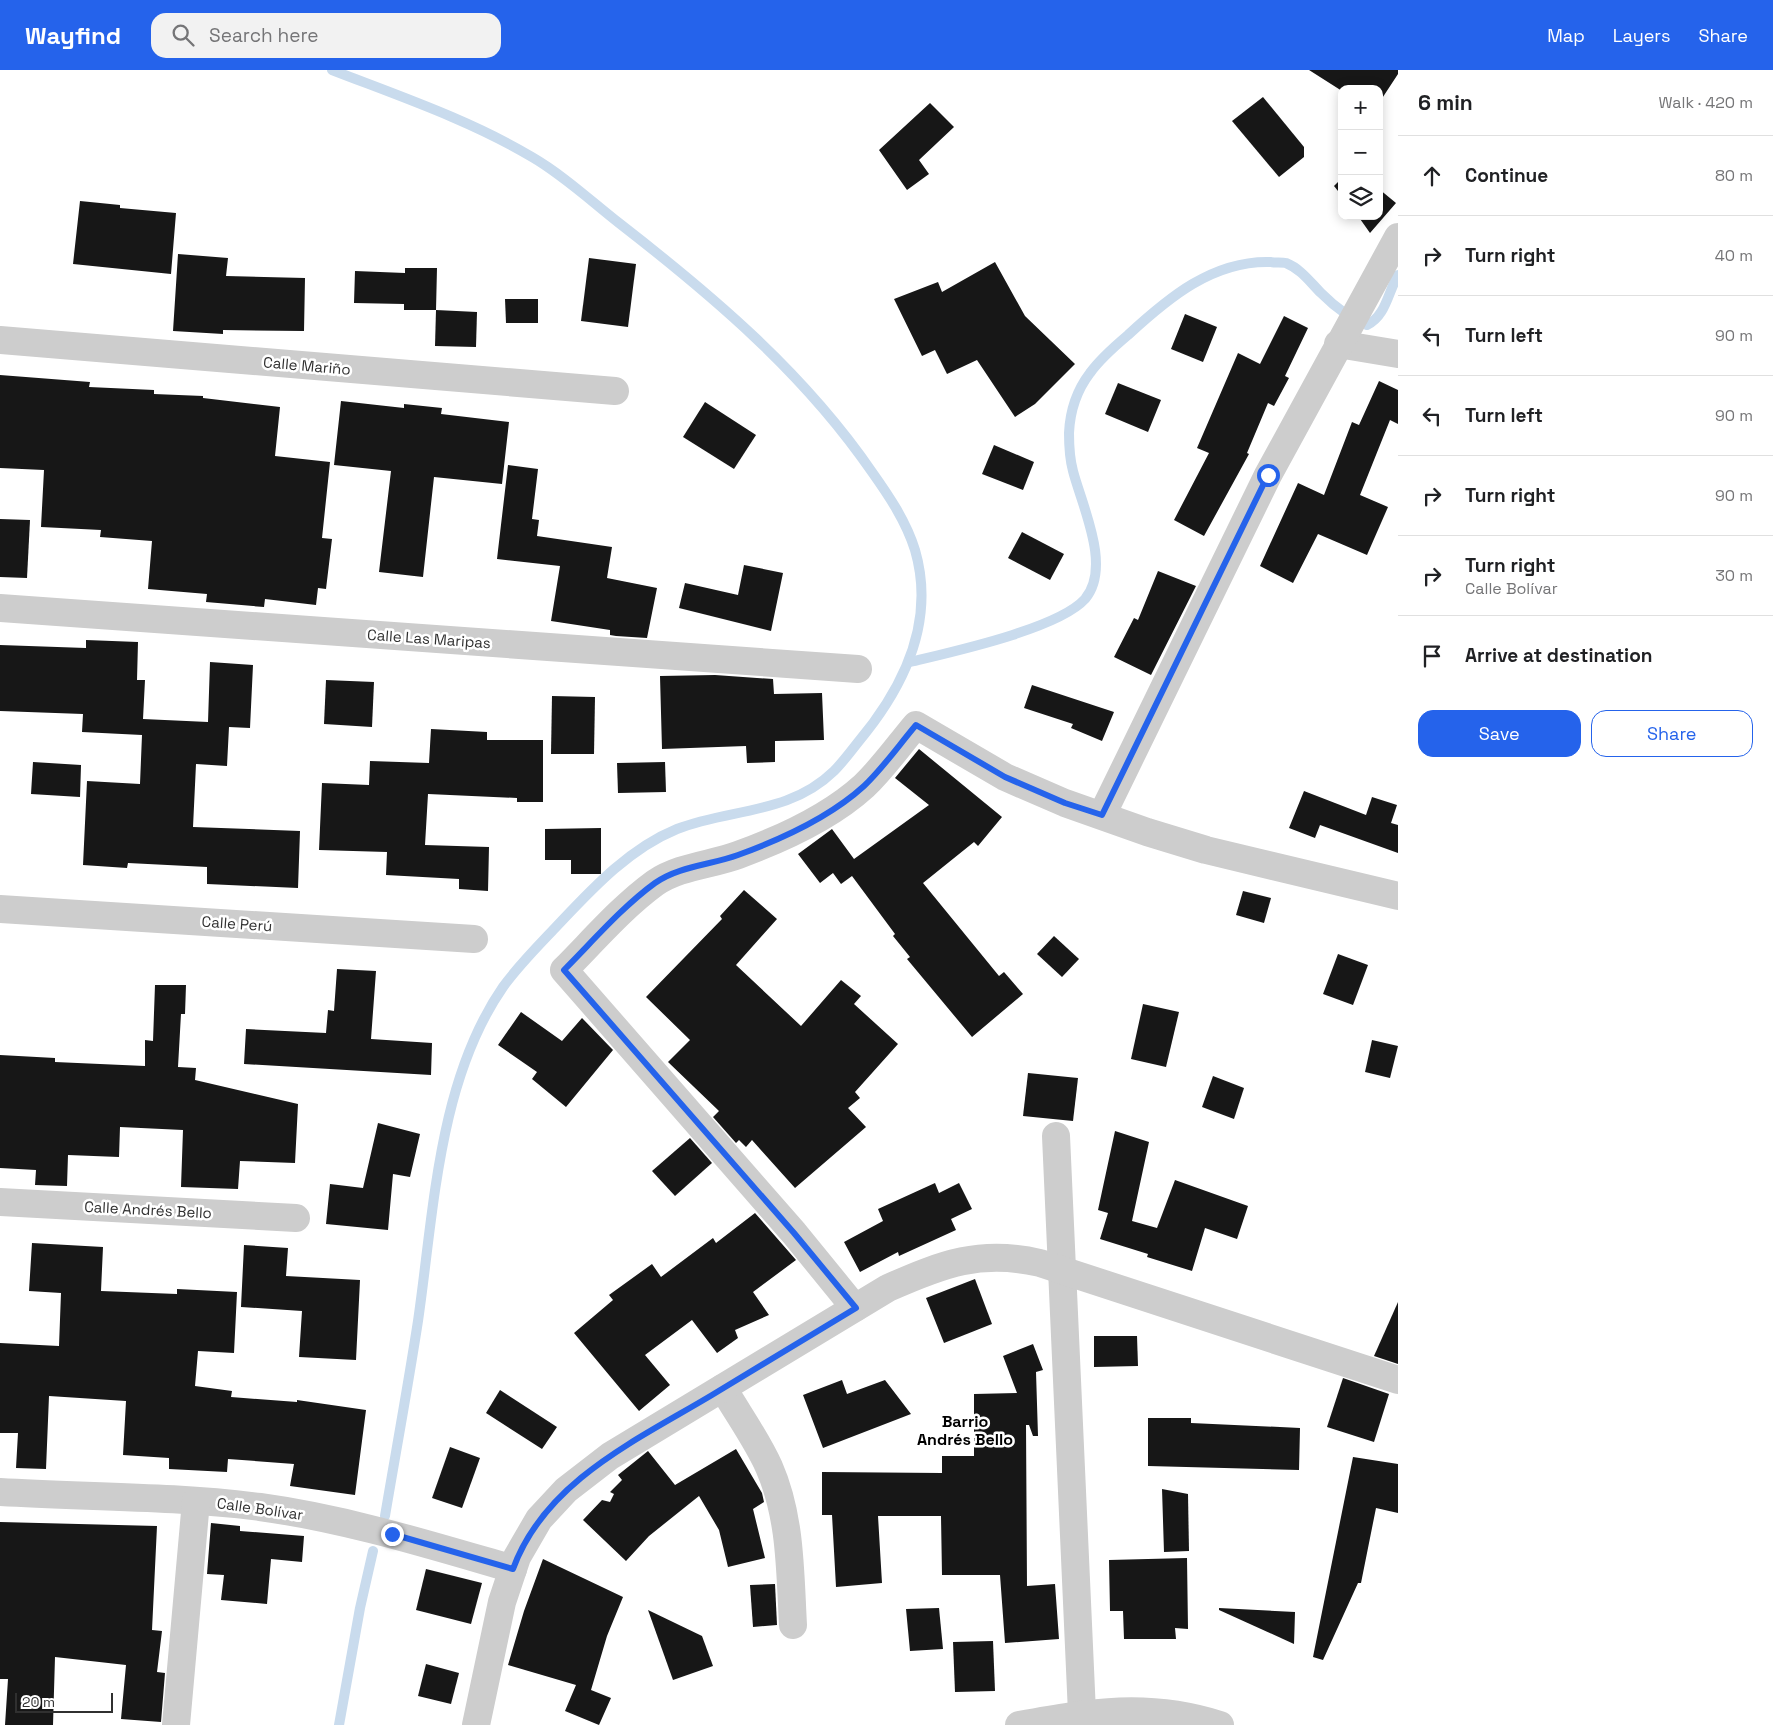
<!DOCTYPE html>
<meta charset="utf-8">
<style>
body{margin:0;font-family:"Space Grotesk",sans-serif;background:#f2f2f2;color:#202124}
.controls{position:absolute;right:15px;top:15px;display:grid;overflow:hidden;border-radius:10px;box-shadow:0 2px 12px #0003}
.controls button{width:45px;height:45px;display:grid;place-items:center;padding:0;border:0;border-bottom:1px solid #e0e0e0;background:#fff;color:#202124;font:25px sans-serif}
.scale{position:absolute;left:15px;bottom:12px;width:98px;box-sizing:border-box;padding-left:5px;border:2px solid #303030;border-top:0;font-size:14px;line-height:18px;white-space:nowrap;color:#303030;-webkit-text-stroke:4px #fff;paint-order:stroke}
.stop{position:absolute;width:15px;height:15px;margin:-11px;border:4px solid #2563eb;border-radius:50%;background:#fff}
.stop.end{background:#2563eb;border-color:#fff;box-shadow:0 1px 5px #0008}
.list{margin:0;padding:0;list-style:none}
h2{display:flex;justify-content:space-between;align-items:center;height:65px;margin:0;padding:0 20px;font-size:21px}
h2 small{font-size:16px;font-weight:400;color:#757577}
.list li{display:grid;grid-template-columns:32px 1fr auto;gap:15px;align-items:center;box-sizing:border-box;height:80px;padding:0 20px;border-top:1px solid #e0e0e0}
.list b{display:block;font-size:19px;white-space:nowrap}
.list p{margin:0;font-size:16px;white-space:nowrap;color:#757577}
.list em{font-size:16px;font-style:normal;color:#757577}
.actions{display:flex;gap:10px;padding:15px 20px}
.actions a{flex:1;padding:11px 0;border:1px solid #2563eb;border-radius:15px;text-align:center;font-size:18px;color:#2563eb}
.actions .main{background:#2563eb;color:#fff}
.icon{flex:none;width:28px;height:28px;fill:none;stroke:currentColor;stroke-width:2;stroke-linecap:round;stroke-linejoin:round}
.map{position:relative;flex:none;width:1398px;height:1655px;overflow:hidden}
header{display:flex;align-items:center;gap:30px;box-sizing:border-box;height:70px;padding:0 25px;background:#2563eb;color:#fff}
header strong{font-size:24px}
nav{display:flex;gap:28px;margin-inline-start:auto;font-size:18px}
.search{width:350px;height:45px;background:#f2f2f2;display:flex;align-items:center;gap:12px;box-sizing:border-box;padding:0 18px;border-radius:15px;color:#757577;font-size:19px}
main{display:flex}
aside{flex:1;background:#fff}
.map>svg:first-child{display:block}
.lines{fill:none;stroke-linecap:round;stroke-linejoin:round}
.stream{stroke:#c9dbed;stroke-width:10}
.building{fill:#171717}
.minor{stroke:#cdcdcd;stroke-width:28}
.route{stroke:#2563eb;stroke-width:6}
.labels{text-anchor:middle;stroke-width:5;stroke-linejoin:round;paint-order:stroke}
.street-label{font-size:15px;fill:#303030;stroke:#fff}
.neighbourhood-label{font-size:16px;font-weight:bold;fill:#000;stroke:#fff}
</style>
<header>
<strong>Wayfind</strong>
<div class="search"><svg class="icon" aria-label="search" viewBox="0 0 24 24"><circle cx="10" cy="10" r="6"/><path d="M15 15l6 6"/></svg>Search here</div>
<nav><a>Map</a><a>Layers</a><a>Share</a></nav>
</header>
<main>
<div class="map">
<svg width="1398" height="1655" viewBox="0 0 1398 1655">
<rect width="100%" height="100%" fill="#fff"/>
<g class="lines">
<g class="stream">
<path d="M332,0C399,26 470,50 532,87C563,105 591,131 619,153C713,226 804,303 872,402C889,426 906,451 915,480C936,552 904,617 859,671C851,681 843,692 834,701C789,745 730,738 677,759C628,779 591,820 555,858C537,877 518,896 503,917C438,1011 434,1141 418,1251C408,1316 396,1381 385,1446"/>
<path d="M910,592C951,582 1058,559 1085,529C1112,497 1082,436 1073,401C1070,390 1069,375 1069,363C1070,341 1077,320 1090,303C1100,289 1115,276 1128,265C1168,228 1213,190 1271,192C1275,193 1282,192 1286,193C1301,199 1310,212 1321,223C1334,236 1349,248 1367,255C1386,246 1388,222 1398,205"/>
<path d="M339,1655L360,1538L373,1481"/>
</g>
</g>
<g class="building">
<path d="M1309,0H1398V4L1379,33V19H1342V21Z"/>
<path d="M1263,27L1304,77V87L1279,107L1232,51Z"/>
<path d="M930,33L954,57L919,90L929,104L907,120L879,80Z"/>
<path d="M1342,108V126L1334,116Z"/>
<path d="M1379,119L1396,133L1370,163L1358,146H1379Z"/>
<path d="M80,131L120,135V138L176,143L171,204L73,194Z"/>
<path d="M178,184L228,188L226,206L305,208L304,261L223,260V264L173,261Z"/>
<path d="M589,188L636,194L628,257L581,251Z"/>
<path d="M995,192L1025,246L1075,294L1035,334L1015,347L977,290L947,304L935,280L922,286L894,229L938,212L942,222Z"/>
<path d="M405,198H437L436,240H404V234L354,233L355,201L405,203Z"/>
<path d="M505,229H538V253H506Z"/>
<path d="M436,240L477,242L476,277L435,276Z"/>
<path d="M1185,244L1217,257L1203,292L1171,279Z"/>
<path d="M1284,246L1308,258L1285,306L1289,308L1274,336L1268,333L1247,383L1249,384L1204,466L1174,450L1209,383L1197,378L1238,283L1260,294Z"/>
<path d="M0,305L90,312L89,317L154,320V324L203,326V328L280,337L275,386L330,392L322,468L332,469L326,519L318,518L316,535L265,529L264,537L206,532L207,524L148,519L152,471L100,467L101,460L41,457L44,400L0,398Z"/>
<path d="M1379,311L1398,320V354L1390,350L1360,425L1388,437L1367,485L1318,464L1293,513L1260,496L1298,413L1324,425L1352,352L1359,355Z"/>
<path d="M1118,313L1161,330L1148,362L1105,344Z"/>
<path d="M341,331L404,338V334L442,338L441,344L509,352L502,414L434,407L423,507L379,502L391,401L334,395Z"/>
<path d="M705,332L756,365L734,399L683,367Z"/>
<path d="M994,375L1034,392L1023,420L982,404Z"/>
<path d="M508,395L538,399L532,449L539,450L537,466L612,477L607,508L657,518L647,568L616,566L610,565V560L551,551L560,496L497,489Z"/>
<path d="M0,449L30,450L27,508L0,507Z"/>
<path d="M1022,462L1064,484L1050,510L1008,488Z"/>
<path d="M744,495L783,503L771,561L679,538L685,513L738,525Z"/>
<path d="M1158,501L1196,516L1151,605L1114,587L1134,548L1138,550Z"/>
<path d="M86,570L138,572L137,610H145L143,649L208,652L210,592L253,595L250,658L229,657L227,696L196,694L193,757L300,761L298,818L207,814V797L128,793L127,798L83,795L87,711L140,714L142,665L82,662L83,644L0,641V575L86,578Z"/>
<path d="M715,605L773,609L774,624L822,623L824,670L775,671V692L747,693L746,676L662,679L660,606Z"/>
<path d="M326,610L374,612L372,657L324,654Z"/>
<path d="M1032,615L1114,642L1102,671L1071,658L1073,654L1024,638Z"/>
<path d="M552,626L595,627L594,684H551Z"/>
<path d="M431,659L487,662V670H543V732H517V728L428,724L425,775L489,777L488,821L459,819V809L386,805L387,782L319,780L322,713L369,715L370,691L429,693Z"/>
<path d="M919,679L1002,747L978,776L974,772L923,813L999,906L1004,902L1023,924L972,967L907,889L910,887L893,866L895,864L852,806L841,814L833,803L820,813L798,784L832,759L854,789L929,735L895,708Z"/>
<path d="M33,692L81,695L80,727L31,724Z"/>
<path d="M665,692L666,722L618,723L617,693Z"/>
<path d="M1304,721L1366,745L1372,727L1397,735L1391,753L1398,755V783L1320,755L1315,768L1289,758Z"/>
<path d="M601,758V804H571V790H545V759Z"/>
<path d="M744,820L777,849L736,895L801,956L841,910L861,926L854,934L898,974L855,1022L860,1028L848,1038L866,1057L795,1118L752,1070L746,1077L739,1070L736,1073L713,1047L719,1041L668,992L690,970L646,927L722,849L720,846Z"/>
<path d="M1243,821L1271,828L1264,853L1236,845Z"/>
<path d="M1054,866L1079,889L1062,907L1037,884Z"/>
<path d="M1338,884L1368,895L1353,935L1323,924Z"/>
<path d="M337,899L376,901L371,969L432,973L431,1005L244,994L246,959L326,963L328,940L334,941Z"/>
<path d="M155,915H186L185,944H181L178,997L196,998L195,1010L298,1034L295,1093L240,1091L238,1119L181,1117L183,1060L120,1057L119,1087L68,1085L67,1116L35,1115L36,1100L0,1098V985L55,988V992L145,996V970L153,971Z"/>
<path d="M1143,934L1179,942L1166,997L1131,989Z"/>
<path d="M521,942L562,971L582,948L613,980L566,1037L532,1009L537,1002L498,975Z"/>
<path d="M1372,970L1398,976L1390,1008L1365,1002Z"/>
<path d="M1028,1003L1078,1008L1073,1051L1023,1046Z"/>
<path d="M1213,1006L1244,1018L1234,1049L1202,1037Z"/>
<path d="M378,1053L420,1064L410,1107L393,1104L388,1160L326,1154L330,1114L363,1118Z"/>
<path d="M1115,1061L1149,1072L1132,1151L1157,1158L1175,1110L1248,1136L1237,1169L1205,1158L1192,1201L1147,1187L1148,1184L1100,1169L1108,1143L1098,1140Z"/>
<path d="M690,1068L712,1093L675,1126L652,1101Z"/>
<path d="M935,1113L939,1123L959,1113L972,1139L951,1149L956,1160L899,1186L898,1182L860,1202L844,1172L883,1151L878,1139Z"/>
<path d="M755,1143L796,1190L753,1222L769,1245L735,1260L738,1268L717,1283L692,1250L645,1285L670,1315L639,1341L574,1263L613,1230L609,1225L652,1194L661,1207L713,1168L716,1173Z"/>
<path d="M32,1173L103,1177L101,1221L177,1224V1219L237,1222L234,1283L198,1281L195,1316L232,1321L231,1327L297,1332V1330L366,1340L355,1425L290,1416L294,1394L228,1389L227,1402L169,1399V1388L123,1385L126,1331L49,1326L46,1399L16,1398L18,1363H0V1273L59,1276L61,1223L29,1221Z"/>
<path d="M244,1175L288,1178L286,1206L360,1210L356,1290L299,1287L302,1241L241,1237Z"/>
<path d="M975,1209L992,1254L944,1273L926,1228Z"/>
<path d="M1398,1232V1294L1374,1286Z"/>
<path d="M1094,1266H1137L1138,1296L1094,1297Z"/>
<path d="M1033,1274L1043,1300L1036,1302L1038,1366H1033L1029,1355H1026L1027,1516L1055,1514L1059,1569L1005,1573L1000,1505H942L941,1446H878L882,1513L836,1517L832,1445H822V1402L942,1403V1386H974V1324L1017,1323L1003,1286Z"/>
<path d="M1343,1308L1389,1324L1374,1372L1327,1357Z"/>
<path d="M842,1310L847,1324L885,1310L911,1344L823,1378L803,1325Z"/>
<path d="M500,1320L557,1357L542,1379L486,1343Z"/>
<path d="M1148,1348H1191V1353L1300,1358L1299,1400L1148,1396Z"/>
<path d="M450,1377L480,1388L462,1438L432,1428Z"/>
<path d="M736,1379L762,1423L764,1432L753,1439L765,1488L728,1497L719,1460L699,1426L649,1466L626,1491L583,1450L602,1430L610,1432L614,1424L610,1422L622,1410L618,1405L648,1381L675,1415Z"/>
<path d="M1353,1387L1398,1394V1443L1376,1438L1361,1513H1358L1323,1590L1313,1587Z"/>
<path d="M1162,1419L1188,1424L1189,1481L1164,1482Z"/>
<path d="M0,1452L157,1456L152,1560L162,1561L157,1602L165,1603L161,1652L121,1649L126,1595L55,1587L53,1655H5L8,1609H0Z"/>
<path d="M211,1453L240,1456V1461L304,1466L302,1492L271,1489L267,1534L221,1530L224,1505L207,1504Z"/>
<path d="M1187,1488L1188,1559L1175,1558L1176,1569H1124L1123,1541H1110L1109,1490Z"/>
<path d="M543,1489L623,1527L607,1566L591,1620L611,1628L599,1655L565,1641L576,1615L508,1595L524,1541Z"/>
<path d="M426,1499L482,1513L471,1554L416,1540Z"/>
<path d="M775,1514L777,1555L753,1557L750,1515Z"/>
<path d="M939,1538L943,1579L910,1581L906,1539Z"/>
<path d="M1219,1538L1295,1542L1294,1574L1219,1540Z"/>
<path d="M648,1540L702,1566L713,1596L673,1610Z"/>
<path d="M993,1571L995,1621L955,1622L953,1572Z"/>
<path d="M426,1594L459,1603L451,1634L418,1626Z"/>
</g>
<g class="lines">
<g class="minor">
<path d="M0,270L615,321"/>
<path d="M1338,274L1398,284"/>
<path d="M0,538L858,599"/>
<path d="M1102,745L1268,405L1398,167"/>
<path d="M0,839L474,869"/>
<path d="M1056,1066L1082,1643"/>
<path d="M0,1132L296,1148"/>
<path d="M855,1238L794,1163L564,900C593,871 622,837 655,813C680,796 711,795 738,785C782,769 829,748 864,716C883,698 899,675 916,655L1005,707L1065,733L1147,762L1206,780L1398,826"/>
<path d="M723,1318C738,1344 757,1370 769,1397C791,1447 790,1502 793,1555"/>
<path d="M0,1422C87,1427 174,1426 260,1437C347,1449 430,1475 513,1499"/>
<path d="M176,1655L196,1431"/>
<path d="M476,1655L502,1532L517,1487L539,1449L566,1420L610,1386L888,1218C942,1194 981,1179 1040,1193L1398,1310"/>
<path d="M1019,1655C1091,1642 1148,1632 1220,1655"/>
</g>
</g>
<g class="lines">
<path class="route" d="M392,1464L513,1499C545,1411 637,1370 712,1325C760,1296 808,1267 856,1238L794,1163L564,900C593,871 622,837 655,813C679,796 711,795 738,785C782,769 829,748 864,716C883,698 899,675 916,655L1005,707L1065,733L1102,745L1268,405"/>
</g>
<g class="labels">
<g class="street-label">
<text transform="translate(307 296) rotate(5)" y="5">Calle Mariño</text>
<text transform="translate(429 569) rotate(4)" y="5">Calle Las Maripas</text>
<text transform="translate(237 854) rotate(4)" y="5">Calle Perú</text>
<text transform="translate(148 1140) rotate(3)" y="5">Calle Andrés Bello</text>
<text transform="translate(260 1439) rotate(8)" y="5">Calle Bolívar</text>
</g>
<g class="neighbourhood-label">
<text x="965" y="1357">Barrio<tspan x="965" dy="18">Andrés Bello</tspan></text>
</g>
</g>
</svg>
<div class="controls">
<button>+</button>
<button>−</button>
<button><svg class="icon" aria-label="layers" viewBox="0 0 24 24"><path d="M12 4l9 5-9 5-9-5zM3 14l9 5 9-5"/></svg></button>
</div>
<div class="scale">20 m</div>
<div class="stop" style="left:1268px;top:405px"></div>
<div class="stop end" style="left:392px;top:1464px"></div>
</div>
<aside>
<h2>6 min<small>Walk · 420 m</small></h2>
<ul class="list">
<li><svg class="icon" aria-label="ahead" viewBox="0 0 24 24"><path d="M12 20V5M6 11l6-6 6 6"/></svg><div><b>Continue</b></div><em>80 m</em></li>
<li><svg class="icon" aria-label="right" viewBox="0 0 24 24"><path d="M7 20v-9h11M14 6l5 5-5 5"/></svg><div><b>Turn right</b></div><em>40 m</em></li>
<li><svg class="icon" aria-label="left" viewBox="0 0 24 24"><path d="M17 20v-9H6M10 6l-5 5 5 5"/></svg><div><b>Turn left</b></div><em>90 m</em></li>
<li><svg class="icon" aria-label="left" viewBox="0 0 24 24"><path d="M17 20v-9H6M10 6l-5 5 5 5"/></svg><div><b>Turn left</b></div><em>90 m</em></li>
<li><svg class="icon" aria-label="right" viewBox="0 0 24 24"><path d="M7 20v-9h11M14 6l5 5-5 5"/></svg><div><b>Turn right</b></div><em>90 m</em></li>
<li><svg class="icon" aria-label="right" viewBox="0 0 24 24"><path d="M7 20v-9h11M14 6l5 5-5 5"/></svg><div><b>Turn right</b><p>Calle Bolívar</p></div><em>30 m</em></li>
<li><svg class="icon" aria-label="arrive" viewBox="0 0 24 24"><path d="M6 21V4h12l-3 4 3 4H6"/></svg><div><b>Arrive at destination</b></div></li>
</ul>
<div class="actions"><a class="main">Save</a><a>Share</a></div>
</aside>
</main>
